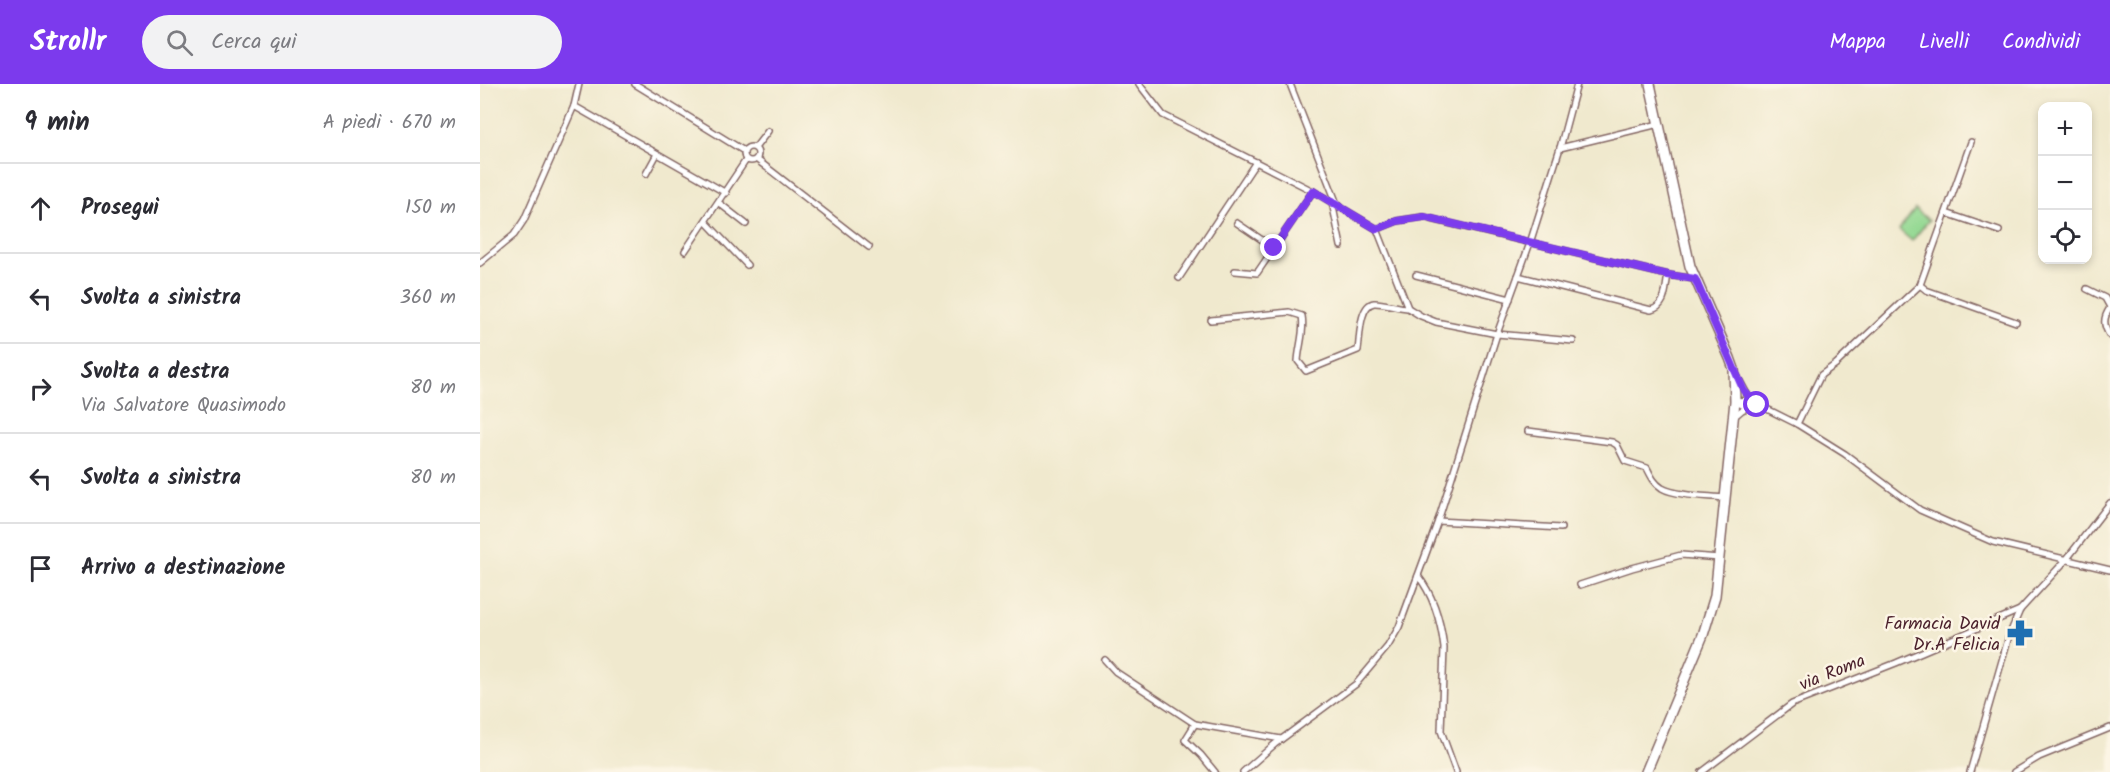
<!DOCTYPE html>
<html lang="it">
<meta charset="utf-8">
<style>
body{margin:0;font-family:Kalam,sans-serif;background:#f2f2f3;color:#2b2b33}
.controls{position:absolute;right:18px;top:18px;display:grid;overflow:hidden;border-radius:12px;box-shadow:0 3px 9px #0003}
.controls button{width:54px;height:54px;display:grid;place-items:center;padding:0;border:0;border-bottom:2px solid #e1e1e2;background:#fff;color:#2b2b33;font:30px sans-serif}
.stop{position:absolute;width:18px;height:18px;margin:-14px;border:4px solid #7c3aed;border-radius:50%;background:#fff}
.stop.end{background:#7c3aed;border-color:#fff;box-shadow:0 2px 6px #0008}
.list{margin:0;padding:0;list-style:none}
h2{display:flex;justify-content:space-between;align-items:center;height:78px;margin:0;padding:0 24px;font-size:26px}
h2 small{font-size:20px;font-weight:400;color:#7c7c81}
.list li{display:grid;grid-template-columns:39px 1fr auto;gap:18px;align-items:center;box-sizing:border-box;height:90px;padding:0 24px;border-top:2px solid #e1e1e2}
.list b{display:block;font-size:22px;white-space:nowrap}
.list p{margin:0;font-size:20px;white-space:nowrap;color:#7c7c81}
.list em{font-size:20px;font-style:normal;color:#7c7c81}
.icon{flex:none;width:33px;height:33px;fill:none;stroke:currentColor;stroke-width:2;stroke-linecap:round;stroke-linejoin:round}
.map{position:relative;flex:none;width:1630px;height:688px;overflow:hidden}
header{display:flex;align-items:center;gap:36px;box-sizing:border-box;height:84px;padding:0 30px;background:#7c3aed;color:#fff}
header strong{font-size:28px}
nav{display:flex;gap:33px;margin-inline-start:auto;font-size:21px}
.search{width:420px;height:54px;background:#f2f2f3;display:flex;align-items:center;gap:15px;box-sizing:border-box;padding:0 21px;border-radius:33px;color:#7c7c81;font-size:22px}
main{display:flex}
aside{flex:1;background:#fff}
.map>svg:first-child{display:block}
.green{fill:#92d891;stroke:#6e7c5e;stroke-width:1.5}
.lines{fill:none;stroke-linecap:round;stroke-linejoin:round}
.street-casing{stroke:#846664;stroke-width:8}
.primary-casing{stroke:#846664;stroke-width:12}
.street{stroke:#fff;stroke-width:5}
.primary{stroke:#fff;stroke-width:9}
.route{stroke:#7c3aed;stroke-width:8}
.labels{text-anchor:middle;stroke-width:5;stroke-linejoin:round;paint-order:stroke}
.poi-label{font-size:18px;fill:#4a1f2b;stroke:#fcf5e5;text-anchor:end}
.street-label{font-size:18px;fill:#4a1f2b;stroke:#fcf5e5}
</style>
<header>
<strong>Strollr</strong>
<div class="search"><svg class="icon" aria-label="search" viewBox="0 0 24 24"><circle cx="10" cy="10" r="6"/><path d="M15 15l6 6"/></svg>Cerca qui</div>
<nav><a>Mappa</a><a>Livelli</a><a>Condividi</a></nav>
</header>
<main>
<aside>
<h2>9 min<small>A piedi · 670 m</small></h2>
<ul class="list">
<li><svg class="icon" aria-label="ahead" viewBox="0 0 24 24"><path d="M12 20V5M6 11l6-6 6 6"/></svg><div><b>Prosegui</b></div><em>150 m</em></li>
<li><svg class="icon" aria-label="left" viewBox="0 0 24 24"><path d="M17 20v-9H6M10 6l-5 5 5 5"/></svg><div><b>Svolta a sinistra</b></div><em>360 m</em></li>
<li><svg class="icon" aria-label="right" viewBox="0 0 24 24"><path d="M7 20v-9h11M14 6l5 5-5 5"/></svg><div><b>Svolta a destra</b><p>Via Salvatore Quasimodo</p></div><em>80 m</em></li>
<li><svg class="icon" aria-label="left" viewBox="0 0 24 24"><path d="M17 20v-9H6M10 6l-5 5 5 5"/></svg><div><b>Svolta a sinistra</b></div><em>80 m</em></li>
<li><svg class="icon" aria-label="arrive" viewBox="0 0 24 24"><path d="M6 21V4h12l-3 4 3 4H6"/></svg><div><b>Arrivo a destinazione</b></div></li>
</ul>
</aside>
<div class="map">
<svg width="1630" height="688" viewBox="0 0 1630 688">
<rect width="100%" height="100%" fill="#fcf5e5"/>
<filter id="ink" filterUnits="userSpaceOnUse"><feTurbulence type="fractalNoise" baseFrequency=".0167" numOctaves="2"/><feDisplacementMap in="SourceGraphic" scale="12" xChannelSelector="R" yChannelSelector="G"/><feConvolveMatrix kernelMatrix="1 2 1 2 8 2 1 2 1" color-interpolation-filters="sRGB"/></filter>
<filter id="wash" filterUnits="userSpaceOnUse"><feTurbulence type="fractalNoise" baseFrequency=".008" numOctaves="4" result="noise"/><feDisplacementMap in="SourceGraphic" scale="24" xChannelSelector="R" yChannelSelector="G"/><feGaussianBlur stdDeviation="1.35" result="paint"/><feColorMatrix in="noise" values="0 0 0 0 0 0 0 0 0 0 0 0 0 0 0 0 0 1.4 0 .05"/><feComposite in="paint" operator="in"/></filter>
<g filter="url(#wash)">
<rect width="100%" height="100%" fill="#f0e9ce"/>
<path class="green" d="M1435,125L1449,136L1432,157L1419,146Z"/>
</g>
<g filter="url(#ink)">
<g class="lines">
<g class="street-casing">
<g id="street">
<path d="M155,0L264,67"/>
<path d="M659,0L683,31L833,107L897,145L928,224L941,232L956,238L1017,250L1093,257"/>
<path d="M810,0L857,120"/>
<path d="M94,22L246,109"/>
<circle cx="271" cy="70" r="7"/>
<path d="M275,64L288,47"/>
<path d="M1080,64L1179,40"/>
<path d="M276,75L389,163"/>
<path d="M166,90L177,70"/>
<path d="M852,118L861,162"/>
<path d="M239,119L266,140"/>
<path d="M1466,129L1519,147"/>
<path d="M226,138L267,181"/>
<path d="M757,139L794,164"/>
<path d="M897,145L917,137L943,133L1188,191L1215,195"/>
<path d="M205,167L266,76"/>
<path d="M0,179L34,151L44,136L94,22L99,0"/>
<path d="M755,187L777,189L833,107"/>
<path d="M936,191L1030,215"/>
<path d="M1038,192L1171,226C1187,222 1185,204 1188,191"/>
<path d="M699,194L776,78"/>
<path d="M1440,201L1446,206L1536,238"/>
<path d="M1607,205L1625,214L1630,223"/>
<path d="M1630,224C1623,234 1623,241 1630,252"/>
<path d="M731,236L809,228L822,232C825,247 819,261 818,277L826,287L878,266C880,255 879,221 894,219C901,218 919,224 928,224"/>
<path d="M1277,320L1317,340L1365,370L1440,426L1513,458L1630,486"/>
<path d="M1270,321H1262L1255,317L1270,316"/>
<path d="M1255,332L1262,326L1277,320L1268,312L1256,290"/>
<path d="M1317,340L1341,291L1356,280L1440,201L1491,58"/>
<path d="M1048,347L1132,358L1137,361L1145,377L1167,384C1171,392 1174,399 1182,404C1196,412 1228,412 1245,414"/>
<path d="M958,437L1081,444"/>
<path d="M938,492C954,512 961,539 964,564L961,647L976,688"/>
<path d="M1100,501L1152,484L1201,471L1240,474"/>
<path d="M625,576L636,588L715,640L801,655"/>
<path d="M715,640L705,656L721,671L735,688"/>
<path d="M763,688L795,660L876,600L908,562L919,543L958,437L1017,250L1050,159L1080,64L1097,0"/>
<path d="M1222,688L1312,620L1416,579L1540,526"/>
<path d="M1490,688L1529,552L1540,526L1586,476L1630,419"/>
<path d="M1534,688L1559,673L1630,644"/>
</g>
</g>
<g class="primary-casing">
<path id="primary" d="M1166,688L1223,551L1235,512L1255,317L1254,285L1250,274L1210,182L1170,0"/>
</g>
<use href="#street" class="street"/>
<use href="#primary" class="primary"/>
</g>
</g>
<g class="lines" filter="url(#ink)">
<path class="route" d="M794,164L833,107L897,145L917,137L944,133L1188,191L1215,195L1264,307L1277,321"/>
</g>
<defs>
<g id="pharmacy-bare" transform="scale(2.07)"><path d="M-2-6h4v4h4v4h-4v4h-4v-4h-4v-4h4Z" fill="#1f6fb2" stroke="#fcf5e5" stroke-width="2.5" paint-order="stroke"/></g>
</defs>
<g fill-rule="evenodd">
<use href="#pharmacy-bare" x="1540" y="549"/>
</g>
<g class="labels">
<g class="poi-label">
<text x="1520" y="545">Farmacia David<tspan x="1520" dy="21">Dr.A Felicia</tspan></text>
</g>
<g class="street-label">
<text transform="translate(1352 588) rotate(-22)" y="6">via Roma</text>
</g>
</g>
</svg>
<div class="controls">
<button>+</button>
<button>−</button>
<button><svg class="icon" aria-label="locate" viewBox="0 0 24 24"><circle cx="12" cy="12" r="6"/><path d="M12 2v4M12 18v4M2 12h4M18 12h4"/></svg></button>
</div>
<div class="stop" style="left:1277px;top:321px"></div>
<div class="stop end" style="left:794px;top:164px"></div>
</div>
</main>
